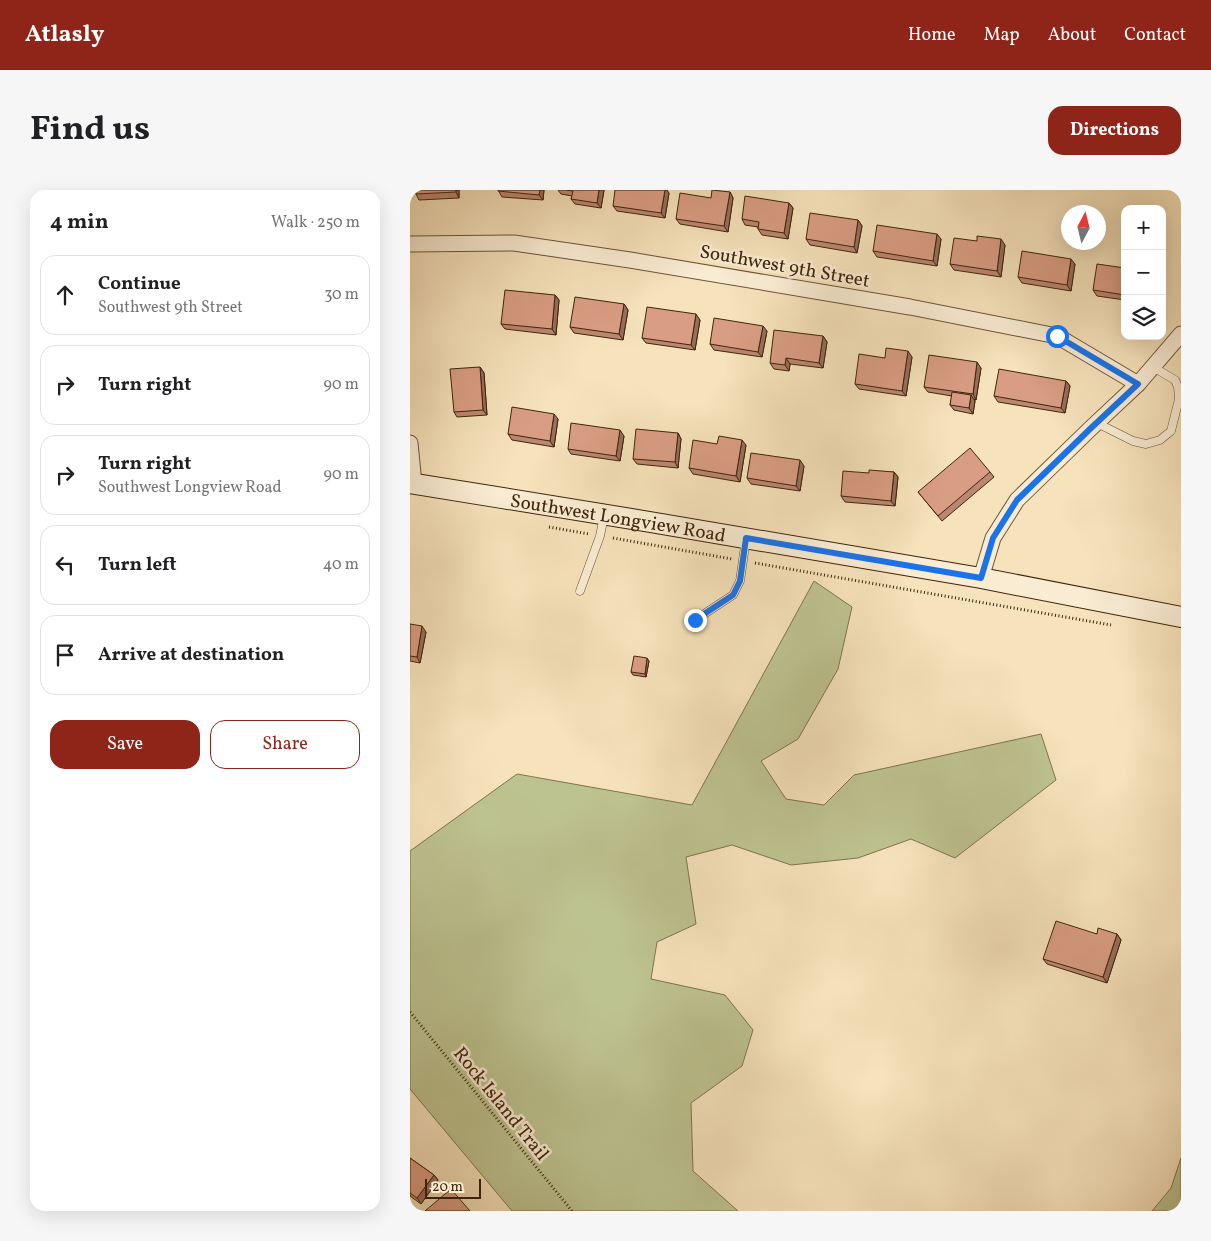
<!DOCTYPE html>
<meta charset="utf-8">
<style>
body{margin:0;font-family:Vollkorn,serif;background:#f6f6f6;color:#202124}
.controls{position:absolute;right:15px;top:15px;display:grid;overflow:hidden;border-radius:10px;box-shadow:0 5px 20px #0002}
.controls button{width:45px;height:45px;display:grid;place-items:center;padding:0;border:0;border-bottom:1px solid #e0e0e0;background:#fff;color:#202124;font:25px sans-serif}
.compass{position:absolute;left:651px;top:15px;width:45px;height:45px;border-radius:50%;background:#fff;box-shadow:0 5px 20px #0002;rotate:7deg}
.scale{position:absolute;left:15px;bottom:12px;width:56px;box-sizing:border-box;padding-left:5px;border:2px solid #3f250a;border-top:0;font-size:14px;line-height:18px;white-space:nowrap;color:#3f250a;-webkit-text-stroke:4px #f9ecd3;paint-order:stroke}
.stop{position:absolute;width:15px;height:15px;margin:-11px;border:4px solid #1a73e8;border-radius:50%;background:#fff}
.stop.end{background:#1a73e8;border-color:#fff;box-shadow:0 1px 5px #0008}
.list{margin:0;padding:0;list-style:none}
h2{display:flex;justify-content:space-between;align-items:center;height:65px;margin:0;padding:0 20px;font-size:21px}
h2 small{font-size:16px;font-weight:400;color:#757577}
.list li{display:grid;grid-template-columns:32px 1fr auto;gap:15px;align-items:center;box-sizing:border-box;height:80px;margin:0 10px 10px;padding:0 10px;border:1px solid #e0e0e0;border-radius:15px}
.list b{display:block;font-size:19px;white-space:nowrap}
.list p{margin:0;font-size:16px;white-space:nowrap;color:#757577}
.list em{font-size:16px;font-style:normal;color:#757577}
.actions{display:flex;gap:10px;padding:15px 20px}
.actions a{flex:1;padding:11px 0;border:1px solid #8f2418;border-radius:15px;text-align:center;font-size:18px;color:#8f2418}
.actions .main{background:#8f2418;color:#fff}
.icon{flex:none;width:28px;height:28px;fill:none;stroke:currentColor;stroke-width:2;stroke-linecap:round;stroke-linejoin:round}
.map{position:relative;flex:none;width:771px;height:1021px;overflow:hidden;border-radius:15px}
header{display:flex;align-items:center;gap:30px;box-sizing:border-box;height:70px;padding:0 25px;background:#8f2418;color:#fff}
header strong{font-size:24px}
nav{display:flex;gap:28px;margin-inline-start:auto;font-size:18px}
.intro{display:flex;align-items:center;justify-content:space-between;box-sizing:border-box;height:120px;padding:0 30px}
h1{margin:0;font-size:35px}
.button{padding:12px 22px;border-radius:15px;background:#8f2418;color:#fff;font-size:18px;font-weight:700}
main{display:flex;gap:30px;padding:0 30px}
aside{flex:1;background:#fff;border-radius:15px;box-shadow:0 5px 20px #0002}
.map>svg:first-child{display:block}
.green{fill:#bdc390;stroke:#7e744d}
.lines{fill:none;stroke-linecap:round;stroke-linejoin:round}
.lane-casing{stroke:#6d5436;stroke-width:9}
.street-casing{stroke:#6d5436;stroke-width:17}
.secondary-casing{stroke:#3f250a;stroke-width:22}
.path{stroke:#3f250a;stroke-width:3;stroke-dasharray:1 2.5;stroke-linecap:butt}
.lane{stroke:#f9ecd3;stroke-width:8}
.street{stroke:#f9ecd3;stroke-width:15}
.secondary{stroke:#f9ecd3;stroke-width:20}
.wall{fill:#bb8771;stroke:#3f250a}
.shaded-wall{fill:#986e5c;stroke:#3f250a}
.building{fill:#d99d83;stroke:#3f250a}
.route{stroke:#1a73e8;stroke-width:6}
.labels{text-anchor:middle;stroke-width:5;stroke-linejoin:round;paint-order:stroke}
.street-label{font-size:19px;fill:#3f250a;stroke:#f9ecd3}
</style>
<header>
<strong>Atlasly</strong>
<nav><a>Home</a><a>Map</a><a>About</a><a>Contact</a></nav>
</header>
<div class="intro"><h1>Find us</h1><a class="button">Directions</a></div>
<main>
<aside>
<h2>4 min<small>Walk · 250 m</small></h2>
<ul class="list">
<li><svg class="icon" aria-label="ahead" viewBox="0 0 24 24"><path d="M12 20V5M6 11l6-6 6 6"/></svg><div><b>Continue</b><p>Southwest 9th Street</p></div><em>30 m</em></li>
<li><svg class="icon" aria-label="right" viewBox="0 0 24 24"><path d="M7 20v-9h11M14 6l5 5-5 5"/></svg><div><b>Turn right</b></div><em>90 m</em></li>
<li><svg class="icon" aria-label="right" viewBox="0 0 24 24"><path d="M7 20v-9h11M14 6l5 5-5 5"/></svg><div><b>Turn right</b><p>Southwest Longview Road</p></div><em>90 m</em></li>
<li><svg class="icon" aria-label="left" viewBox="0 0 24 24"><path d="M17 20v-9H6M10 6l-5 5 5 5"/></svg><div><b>Turn left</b></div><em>40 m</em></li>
<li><svg class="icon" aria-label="arrive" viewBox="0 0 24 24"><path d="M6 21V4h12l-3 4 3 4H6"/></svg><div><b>Arrive at destination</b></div></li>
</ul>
<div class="actions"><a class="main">Save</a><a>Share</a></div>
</aside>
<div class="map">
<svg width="771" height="1021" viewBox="0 0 771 1021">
<rect width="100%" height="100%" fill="#f6e2bb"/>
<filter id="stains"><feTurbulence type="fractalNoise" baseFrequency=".004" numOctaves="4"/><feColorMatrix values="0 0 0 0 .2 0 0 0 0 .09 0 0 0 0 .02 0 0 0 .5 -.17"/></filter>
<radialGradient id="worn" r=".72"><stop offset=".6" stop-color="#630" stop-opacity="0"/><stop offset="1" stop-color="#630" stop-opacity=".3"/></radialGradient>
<g class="green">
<path d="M404,391L442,417L428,479L388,549L351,571L376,609L414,615L444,585L631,544L646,590L545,668L501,649L448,668L381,675L322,655L276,667L286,734L247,752L241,789L315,805L343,840L332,876L281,913L283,981L328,1021H102L0,899V661L107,584L282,615Z"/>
<path d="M771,968V1021H742L761,998Z"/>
</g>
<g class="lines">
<g class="lane-casing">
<g id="lane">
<path d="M687,233L723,251L736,254L750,250L761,241L769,209L768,197L765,190L743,177"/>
<path d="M170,401L190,346L194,326"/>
<path d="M285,430L323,405L330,391L336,349"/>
</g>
</g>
<g class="street-casing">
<g id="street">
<path d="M0,54L104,53L220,70L500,117L647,146L728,194"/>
<path d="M0,253L4,294"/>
<path d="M571,388L583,348L607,310L680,239L728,194L771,144"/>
</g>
</g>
<g class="secondary-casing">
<g id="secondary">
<path id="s1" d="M0,293L240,332L571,388L771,427"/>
</g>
</g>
<g class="path">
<path d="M139,337L179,344"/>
<path d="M203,348L322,369"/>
<path d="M345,373L701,435"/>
<path d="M0,822L162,1021"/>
</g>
<use href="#lane" class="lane"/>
<use href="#street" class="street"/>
<use href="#secondary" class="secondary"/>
</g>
<g class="wall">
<path d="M5,0H49V8L9,10L6,4Z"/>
<path d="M88,0H134L133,10L92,7Z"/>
<path d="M148,0H194L191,18L165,14L161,9L162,6L151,4Z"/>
<path d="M320,2L323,8L318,42L270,34L266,29L301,8Z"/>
<path d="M259,3L255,28L207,21L203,16Z"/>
<path d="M379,13L383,18L378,49L352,45L348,39V37L335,35L332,29Z"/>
<path d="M448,30L452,36L447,63L400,55L396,49Z"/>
<path d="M531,49L527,76L467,67L463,61Z"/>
<path d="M595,55L591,87L544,80L540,74Z"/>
<path d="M665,74L661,101L612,93L608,87Z"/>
<path d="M715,78V110L687,106L683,100Z"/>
<path d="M145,105L149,110L146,145L95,139L91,134Z"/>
<path d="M214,114L218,120L213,150L164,143L160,137Z"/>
<path d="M290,130L285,160L236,153L232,148Z"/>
<path d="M357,141L352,167L304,160L300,154Z"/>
<path d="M413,146L417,152L413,178L380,174L379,181L364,179L360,173Z"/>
<path d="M502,167L496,206L449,199L445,194L475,168Z"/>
<path d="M70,177L74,183L77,225L47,227L44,222Z"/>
<path d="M571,178L566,210L564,209L565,211L563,224L544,220L540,215L542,206L518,202L514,197Z"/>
<path d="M656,191L660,196L655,223L588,212L584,206Z"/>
<path d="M148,229L144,257L102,250L98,244Z"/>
<path d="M268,243L271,249L268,278L227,274L223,269Z"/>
<path d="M214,246L210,271L161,264L158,259Z"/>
<path d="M336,255L330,292L283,284L279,278Z"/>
<path d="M394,276L390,301L341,294L337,288Z"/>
<path d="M484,282L488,287L485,316L435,312L431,306L459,283Z"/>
<path d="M580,282L584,287L532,331L508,302Z"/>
<path d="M0,434L16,442L10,473L0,471Z"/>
<path d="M239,471L236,487L223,485L221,482Z"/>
<path d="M687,744H707L711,750L697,793L637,774L633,769Z"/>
<path d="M0,968L24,985L28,990L11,1014L0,1006Z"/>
</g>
<g class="shaded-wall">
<path d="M46,0H49V8L46,2Z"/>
<path d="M130,0H134L133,10L129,5Z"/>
<path d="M189,0H194L191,18L187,13Z"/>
<path d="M255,0H257L259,3L255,28L251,23Z"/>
<path d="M320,2L323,8L318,42L314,36Z"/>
<path d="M379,13L383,18L378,49L374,43Z"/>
<path d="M448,30L452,36L447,63L444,57Z"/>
<path d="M527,44L531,49L527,76L523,71Z"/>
<path d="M591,49L595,55L591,87L587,81Z"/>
<path d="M661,69L665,74L661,101L657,95Z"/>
<path d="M145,105L149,110L146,145L142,139Z"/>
<path d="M214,114L218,120L213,150L209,144Z"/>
<path d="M286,124L290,130L285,160L281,155Z"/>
<path d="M353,136L357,141L352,167L348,162Z"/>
<path d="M413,146L417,152L413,178L409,173Z"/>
<path d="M498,161L502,167L496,206L492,201Z"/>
<path d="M376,168L380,174L379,181L375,175Z"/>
<path d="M567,172L571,178L566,210L563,204Z"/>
<path d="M70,177L74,183L77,225L73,220Z"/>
<path d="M656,191L660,196L655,223L651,218Z"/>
<path d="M561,205L565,211L563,224L559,218Z"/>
<path d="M144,224L148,229L144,257L140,251Z"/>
<path d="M210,240L214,246L210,271L206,266Z"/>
<path d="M268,243L271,249L268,278L265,272Z"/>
<path d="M332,250L336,255L330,292L326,286Z"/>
<path d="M390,270L394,276L390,301L386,296Z"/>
<path d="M484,282L488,287L485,316L481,311Z"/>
<path d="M12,436L16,442L10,473L7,467Z"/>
<path d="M237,468L239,471L236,487L235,484Z"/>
<path d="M707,744L711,750L697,793L693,787Z"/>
<path d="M24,985L28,990L11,1014L7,1008Z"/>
</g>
<g class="building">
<path d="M5,0H46V2L6,4Z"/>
<path d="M88,0H130L129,5L88,1Z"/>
<path d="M156,0H189L187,13L161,9L163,1Z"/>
<path d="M205,0H255L251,23L203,16Z"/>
<path d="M302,0L320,2L314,36L266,29L270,3L301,8Z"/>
<path d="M335,6L379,13L374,43L348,39L349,32L332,29Z"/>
<path d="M400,23L448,30L444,57L396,49Z"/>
<path d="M467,35L527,44L523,71L463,61Z"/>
<path d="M567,46L591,49L587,81L540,74L544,48L567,51Z"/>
<path d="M612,61L661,69L657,95L608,87Z"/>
<path d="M687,74L715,78V105L683,100Z"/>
<path d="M95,100L145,105L142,139L91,134Z"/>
<path d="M165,107L214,114L209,144L160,137Z"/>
<path d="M237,117L286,124L281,155L232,148Z"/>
<path d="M304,128L353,136L348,162L300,154Z"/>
<path d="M364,140L413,146L409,173L376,168L375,175L360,173Z"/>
<path d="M476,158L498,161L492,201L445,194L449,164L475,168Z"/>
<path d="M519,165L567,172L563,204L514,197Z"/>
<path d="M70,177L73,220L44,222L40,179Z"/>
<path d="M589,179L656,191L651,218L584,206Z"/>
<path d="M542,202L561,205L559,218L540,215Z"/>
<path d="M102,217L144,224L140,251L98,244Z"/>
<path d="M161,233L210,240L206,266L158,259Z"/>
<path d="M226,239L268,243L265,272L223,269Z"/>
<path d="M309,246L332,250L326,286L279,278L283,250L307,254Z"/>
<path d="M560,258L580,282L528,326L508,302Z"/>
<path d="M341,263L390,270L386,296L337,288Z"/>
<path d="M459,280L484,282L481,311L431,306L433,281L459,283Z"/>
<path d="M0,434L12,436L7,467L0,466Z"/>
<path d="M224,466L237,468L235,484L221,482Z"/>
<path d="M646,731L687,744L688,738L707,744L693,787L633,769Z"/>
<path d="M0,968L24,985L7,1008L0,1003Z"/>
<path d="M41,999L60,1021H15Z"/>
</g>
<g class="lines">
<path class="route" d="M285,430L323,405L330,391L336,348L571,388L583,348L607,310L680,239L728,194L647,146"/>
</g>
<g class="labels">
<g class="street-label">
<text transform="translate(375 75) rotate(10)" y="7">Southwest 9th Street</text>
<text dy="7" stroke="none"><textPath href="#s1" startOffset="211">Southwest Longview Road</textPath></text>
<text transform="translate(92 913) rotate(51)" y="7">Rock Island Trail</text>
</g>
</g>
<rect width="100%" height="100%" filter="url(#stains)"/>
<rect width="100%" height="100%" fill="url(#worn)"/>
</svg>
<div class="controls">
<button>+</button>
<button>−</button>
<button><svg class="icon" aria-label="layers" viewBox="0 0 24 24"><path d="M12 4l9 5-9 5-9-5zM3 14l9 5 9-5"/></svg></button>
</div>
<svg class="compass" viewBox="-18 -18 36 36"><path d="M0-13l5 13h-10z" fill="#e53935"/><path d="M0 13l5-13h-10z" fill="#757577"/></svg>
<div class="scale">20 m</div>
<div class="stop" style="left:647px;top:146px"></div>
<div class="stop end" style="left:285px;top:430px"></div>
</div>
</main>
